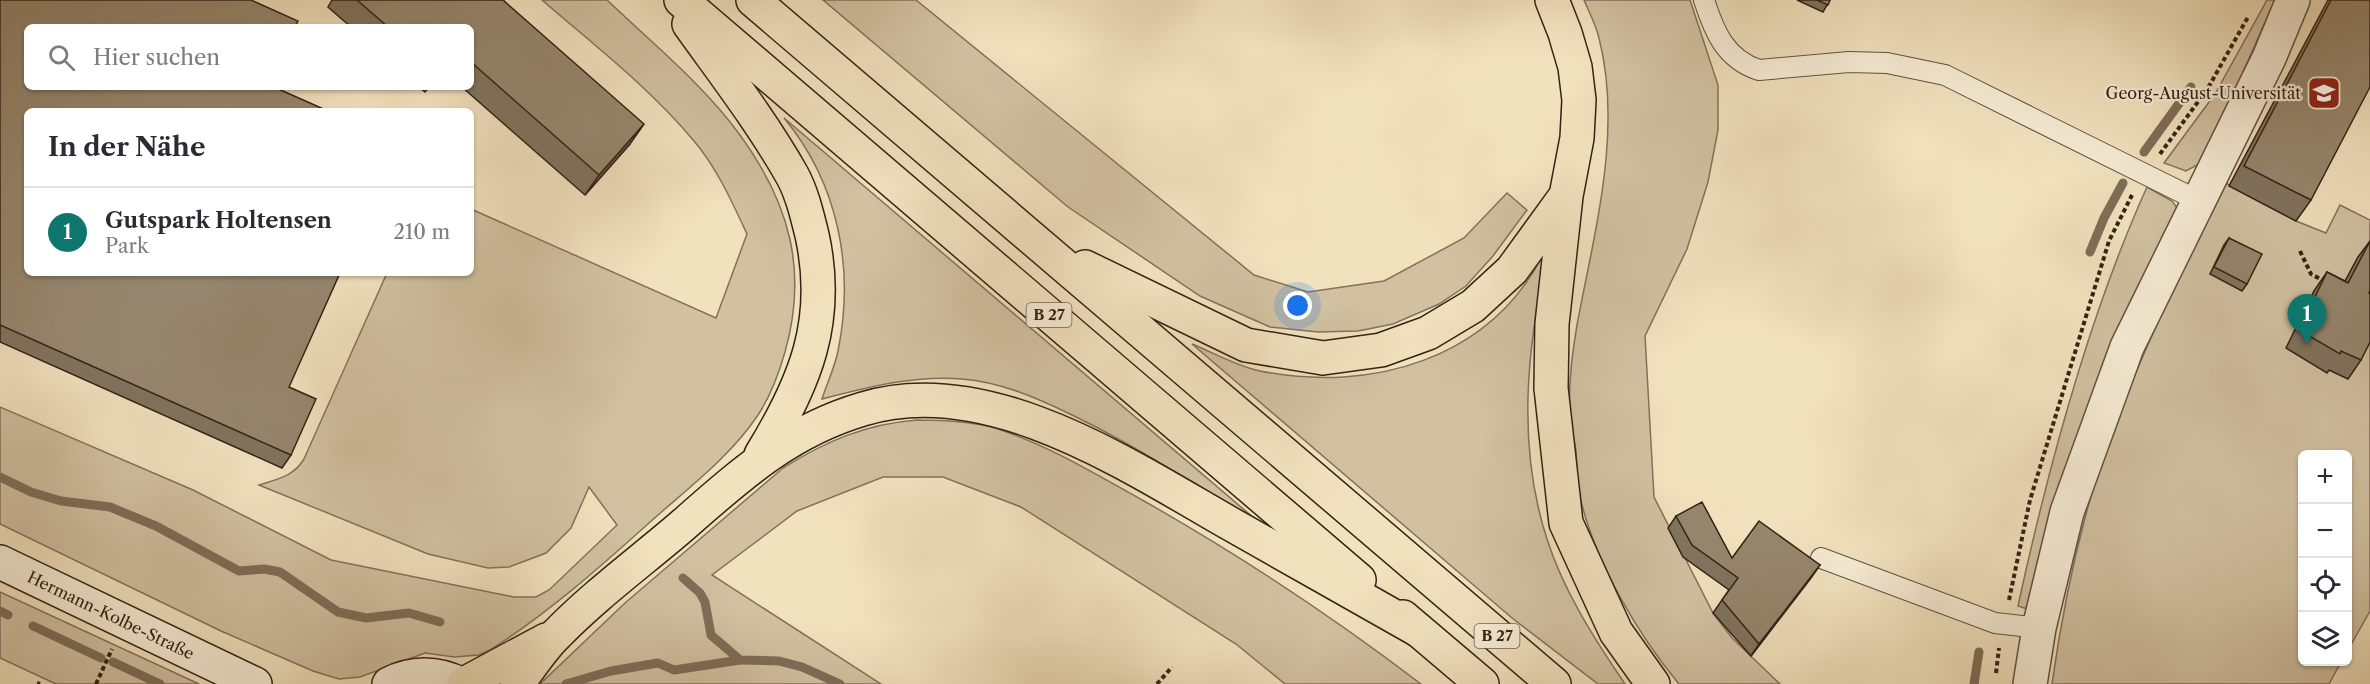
<!DOCTYPE html>
<html lang="de">
<meta charset="utf-8">
<style>
body{margin:0;font-family:"Libre Caslon Text",serif;background:#f2f2f3;color:#2b2b33}
.controls{position:absolute;right:18px;bottom:18px;display:grid;overflow:hidden;border-radius:9px;box-shadow:0 2px 4px #0004}
.controls button{width:54px;height:54px;display:grid;place-items:center;padding:0;border:0;border-bottom:2px solid #e1e1e2;background:#fff;color:#2b2b33;font:30px sans-serif}
.you{position:absolute;left:1298px;top:306px;width:21px;height:21px;margin:-15px;border:4px solid #fff;border-radius:50%;background:#1a73e8;box-shadow:0 0 0 9px #1a73e833}
.badge{display:grid;place-items:center;width:39px;height:39px;border-radius:50%;background:#0f766e;color:#fff;font-size:20px;font-weight:700}
.pin{position:absolute;translate:-50% -50px;filter:drop-shadow(0 2px 3px #0008)}
.pin::after{content:'';position:absolute;top:32px;width:21px;height:18px;background:inherit;clip-path:polygon(0 0,100% 0,50% 100%)}
.list{margin:0;padding:0;list-style:none}
h2{display:flex;justify-content:space-between;align-items:center;height:78px;margin:0;padding:0 24px;font-size:26px}
h2 small{font-size:20px;font-weight:400;color:#7c7c81}
.list li{display:grid;grid-template-columns:39px 1fr auto;gap:18px;align-items:center;box-sizing:border-box;height:90px;padding:0 24px;border-top:2px solid #e1e1e2}
.list b{display:block;font-size:22px;white-space:nowrap}
.list p{margin:0;font-size:20px;white-space:nowrap;color:#7c7c81}
.list em{font-size:20px;font-style:normal;color:#7c7c81}
.icon{flex:none;width:33px;height:33px;fill:none;stroke:currentColor;stroke-width:2;stroke-linecap:round;stroke-linejoin:round}
.map{position:relative;flex:none;width:2370px;height:684px;overflow:hidden}
.search{position:absolute;background:#fff;box-shadow:0 2px 4px #0004;left:24px;top:24px;width:450px;height:66px;display:flex;align-items:center;gap:15px;box-sizing:border-box;padding:0 21px;border-radius:9px;color:#7c7c81;font-size:22px}
.panel{position:absolute;background:#fff;box-shadow:0 2px 4px #0004;left:24px;top:108px;width:450px;height:168px;border-radius:9px}
.map>svg:first-child{display:block}
.green{fill:#d1c1a1;stroke:#82725b;stroke-width:1.5}
.lines{fill:none;stroke-linecap:round;stroke-linejoin:round}
.stream{stroke:#7e6e58;stroke-width:9}
.lane-casing{stroke:#62523f;stroke-width:22}
.street-casing{stroke:#62523f;stroke-width:36}
.secondary-casing{stroke:#322215;stroke-width:36}
.highway-casing{stroke:#322215;stroke-width:36}
.path{stroke:#322215;stroke-width:4;stroke-dasharray:4.5 3;stroke-linecap:butt}
.lane{stroke:#f6ecd5;stroke-width:20}
.street{stroke:#f6ecd5;stroke-width:33}
.secondary{stroke:#f6ecd5;stroke-width:33}
.highway{stroke:#f1e2be;stroke-width:33}
.wall{fill:#80735e;stroke:#322215;stroke-width:1.5}
.shaded-wall{fill:#685e4c;stroke:#322215;stroke-width:1.5}
.building{fill:#95866d;stroke:#322215;stroke-width:1.5}
.labels{text-anchor:middle;stroke-width:4.5;stroke-linejoin:round;paint-order:stroke}
.shield{fill:#f6ecd5;stroke:#6d5f4f;stroke-width:1.5}
.shield-label{font-size:15px;font-weight:bold;fill:#322215}
.poi-label{font-size:16px;fill:#322215;stroke:#f6ecd5;text-anchor:end}
.street-label{font-size:16px;fill:#322215;stroke:#f6ecd5}
</style>
<div class="map">
<svg width="2370" height="684" viewBox="0 0 2370 684">
<rect width="100%" height="100%" fill="#f1e2be"/>
<filter id="stains"><feTurbulence type="fractalNoise" baseFrequency=".00333" numOctaves="4"/><feColorMatrix values="0 0 0 0 .2 0 0 0 0 .09 0 0 0 0 .02 0 0 0 .5 -.17"/></filter>
<radialGradient id="worn" r=".72"><stop offset=".6" stop-color="#630" stop-opacity="0"/><stop offset="1" stop-color="#630" stop-opacity=".3"/></radialGradient>
<g class="green">
<path d="M542,0H607C652,43 704,85 740,135C790,204 808,271 785,352C779,373 770,397 758,415C730,457 687,489 649,523C599,568 547,614 490,650L479,655L454,657L425,653L360,677L339,679L313,671L221,631L0,524V407L193,490L331,560L514,597H536L549,590L617,525L589,487L571,528L546,553L509,567L488,568L428,554L259,485C278,479 294,476 304,459L387,273H471V209L716,318L747,234C732,202 717,168 694,141C650,88 594,45 542,0Z"/>
<path d="M823,0H916L1254,275L1308,292L1384,281L1464,238L1507,193L1527,210L1493,256L1466,286L1439,304L1393,324L1358,331L1318,332L1270,327L1200,296L1068,207Z"/>
<path d="M1584,0H1690L1718,85V130L1708,182L1687,249L1645,336L1654,497L1713,613L1732,638L1780,684H1679C1638,635 1596,563 1581,501C1577,486 1577,468 1576,451C1575,440 1570,428 1570,416C1568,387 1572,354 1577,325C1594,233 1623,132 1599,38C1596,25 1589,12 1584,0Z"/>
<path d="M2267,0H2275L2207,153L2199,164L2186,171L2164,163L2215,94Z"/>
<path d="M784,118L1288,547C1217,498 1147,451 1070,414C1035,397 1000,382 962,379C914,375 868,387 822,399C827,383 835,367 838,351C855,268 838,183 784,118Z"/>
<path d="M2222,181L2296,221L2326,233L2340,205L2370,220V611L2348,650V454H2302V662H2341L2329,684H2052C2060,627 2071,570 2086,514C2117,399 2174,290 2222,181Z"/>
<path d="M2147,187L2172,201L2178,209L2078,433L2030,610L2018,606C2048,468 2089,315 2147,187Z"/>
<path d="M1544,253L1548,255C1526,348 1517,447 1547,539C1563,590 1595,640 1625,684H1598L1512,618L1192,344C1214,353 1237,366 1260,371C1371,393 1490,360 1544,253Z"/>
<path d="M917,420C944,420 972,421 998,429C1050,446 1097,475 1144,501C1241,556 1333,617 1421,684H1285L1236,644L1021,507L943,477H883L797,511L712,575L881,684H540L625,603L783,468C826,441 866,424 917,420Z"/>
<path d="M0,592L199,684H56L0,658Z"/>
</g>
<g class="lines">
<g class="stream">
<path d="M2144,152L2191,87"/>
<path d="M2090,252L2104,218L2123,183"/>
<path d="M0,477L31,492L61,501L110,507L156,526L239,571L264,569L280,572L338,612L366,618L409,613L440,622"/>
<path d="M683,578L700,593L705,602L711,635L740,660L779,661L802,667L840,684"/>
<path d="M0,611L8,615"/>
<path d="M33,626L101,658"/>
<path d="M113,662L160,684"/>
<path d="M566,684L611,671L658,663L674,670L740,660"/>
<path d="M1974,684L1979,652"/>
</g>
<g class="lane-casing">
<g id="lane">
<path d="M1704,0C1714,31 1725,59 1759,70L1849,62L1887,63L1945,75L2197,200"/>
<path d="M1821,558L1995,623L2039,628"/>
</g>
</g>
<g class="street-casing">
<path id="street" d="M2030,684L2039,628L2067,512L2127,347L2269,58L2293,0"/>
</g>
<g class="secondary-casing">
<g id="secondary">
<path id="s1" d="M0,562L255,684"/>
<path d="M389,684C412,672 437,672 460,684"/>
</g>
</g>
<g class="highway-casing">
<g id="highway">
<path d="M681,0L1359,580"/>
<path d="M753,0L1554,684"/>
<path d="M1552,0L1565,33L1575,67L1579,100L1577,138L1566,196L1552,324L1551,388L1566,523L1616,632L1653,684"/>
<path d="M689,24C724,73 762,122 792,175C802,193 807,215 812,235C831,321 805,383 761,455"/>
<path d="M1085,267L1246,345L1323,358L1381,350L1428,333L1473,306L1512,270L1565,197"/>
<path d="M1403,617L1482,684"/>
<path d="M464,684L546,640"/>
<path d="M517,684C530,668 542,648 557,634C595,595 640,562 682,526C739,476 788,431 863,409C987,371 1126,464 1229,523C1292,559 1355,594 1418,630"/>
</g>
</g>
<g class="path">
<path d="M2160,154L2208,88L2248,17"/>
<path d="M2300,251L2311,274L2324,281"/>
<path d="M2009,600L2030,500L2109,241L2132,195"/>
<path d="M1996,673L1999,648"/>
<path d="M37,683L40,684"/>
<path d="M96,684L112,649"/>
<path d="M1157,684L1172,667"/>
</g>
<use href="#lane" class="lane"/>
<use href="#street" class="street"/>
<use href="#secondary" class="secondary"/>
<use href="#highway" class="highway"/>
</g>
<g class="wall">
<path d="M0,0L27,27L289,387L291,455L282,468L0,342Z"/>
<path d="M332,0H503L630,144L585,195L462,87H471V27H351L328,7Z"/>
<path d="M1797,0H1830L1823,12Z"/>
<path d="M2328,0H2370L2311,200L2296,221L2229,186Z"/>
<path d="M419,87H429L425,92Z"/>
<path d="M2229,238L2247,284L2242,291L2210,274L2224,245Z"/>
<path d="M2370,241L2369,293L2361,360L2348,379L2329,370L2327,373L2286,348L2314,291L2327,272L2345,281L2358,257Z"/>
<path d="M1676,516L1732,558L1820,565L1751,656L1713,613L1729,590L1683,557L1668,528Z"/>
</g>
<g class="shaded-wall">
<path d="M644,124L630,144L585,195L599,175Z"/>
<path d="M1820,565L1811,578L1751,656L1759,644Z"/>
</g>
<g class="building">
<path d="M0,0H251L298,21L295,27H27V87H274L328,111H27V273H340L289,387L316,399L291,455L0,325Z"/>
<path d="M357,0H503L644,124L599,175L471,62V27H388Z"/>
<path d="M1817,0H1830L1828,5Z"/>
<path d="M2331,0H2370V87L2311,200L2244,166Z"/>
<path d="M2229,238L2262,254L2247,284L2214,267Z"/>
<path d="M2370,241V290L2369,293L2370,294V342L2361,360L2341,351L2340,354L2299,330L2327,272L2348,283Z"/>
<path d="M1702,502L1732,558L1759,521L1820,565L1759,644L1722,600L1738,578L1692,545L1676,516Z"/>
</g>
<defs>
<g id="university-square" transform="scale(1.725)"><rect x="-9" y="-9" width="18" height="18" rx="4" fill="#8f2418" stroke="#f6ecd5"/><path d="M0-5L7-2L0 1L-7-2ZM-4 1L0 2.5L4 1V4Q0 6-4 4Z" fill="#fff"/></g>
</defs>
<g fill-rule="evenodd">
<use href="#university-square" x="2324" y="93"/>
</g>
<g class="labels">
<g class="shield">
<rect x="1026.5" y="303" width="45" height="24" rx="4.5"/>
<rect x="1474.5" y="624" width="45" height="24" rx="4.5"/>
</g>
<g class="shield-label">
<text x="1049" y="320">B 27</text>
<text x="1497" y="641">B 27</text>
</g>
<g class="poi-label">
<text x="2301" y="99">Georg-August-Universität</text>
</g>
<g class="street-label">
<text dy="6" stroke="none"><textPath href="#s1" startOffset="123">Hermann-Kolbe-Straße</textPath></text>
</g>
</g>
<rect width="100%" height="100%" filter="url(#stains)"/>
<rect width="100%" height="100%" fill="url(#worn)"/>
</svg>
<div class="controls">
<button>+</button>
<button>−</button>
<button><svg class="icon" aria-label="locate" viewBox="0 0 24 24"><circle cx="12" cy="12" r="6"/><path d="M12 2v4M12 18v4M2 12h4M18 12h4"/></svg></button>
<button><svg class="icon" aria-label="layers" viewBox="0 0 24 24"><path d="M12 4l9 5-9 5-9-5zM3 14l9 5 9-5"/></svg></button>
</div>
<div class="you"></div>
<div class="pin badge" style="left:2307px;top:344px">1</div>
<div class="search"><svg class="icon" aria-label="search" viewBox="0 0 24 24"><circle cx="10" cy="10" r="6"/><path d="M15 15l6 6"/></svg>Hier suchen</div>
<section class="panel">
<h2>In der Nähe<small></small></h2>
<ul class="list">
<li><span class="badge">1</span><div><b>Gutspark Holtensen</b><p>Park</p></div><em>210 m</em></li>
</ul>
</section>
</div>
